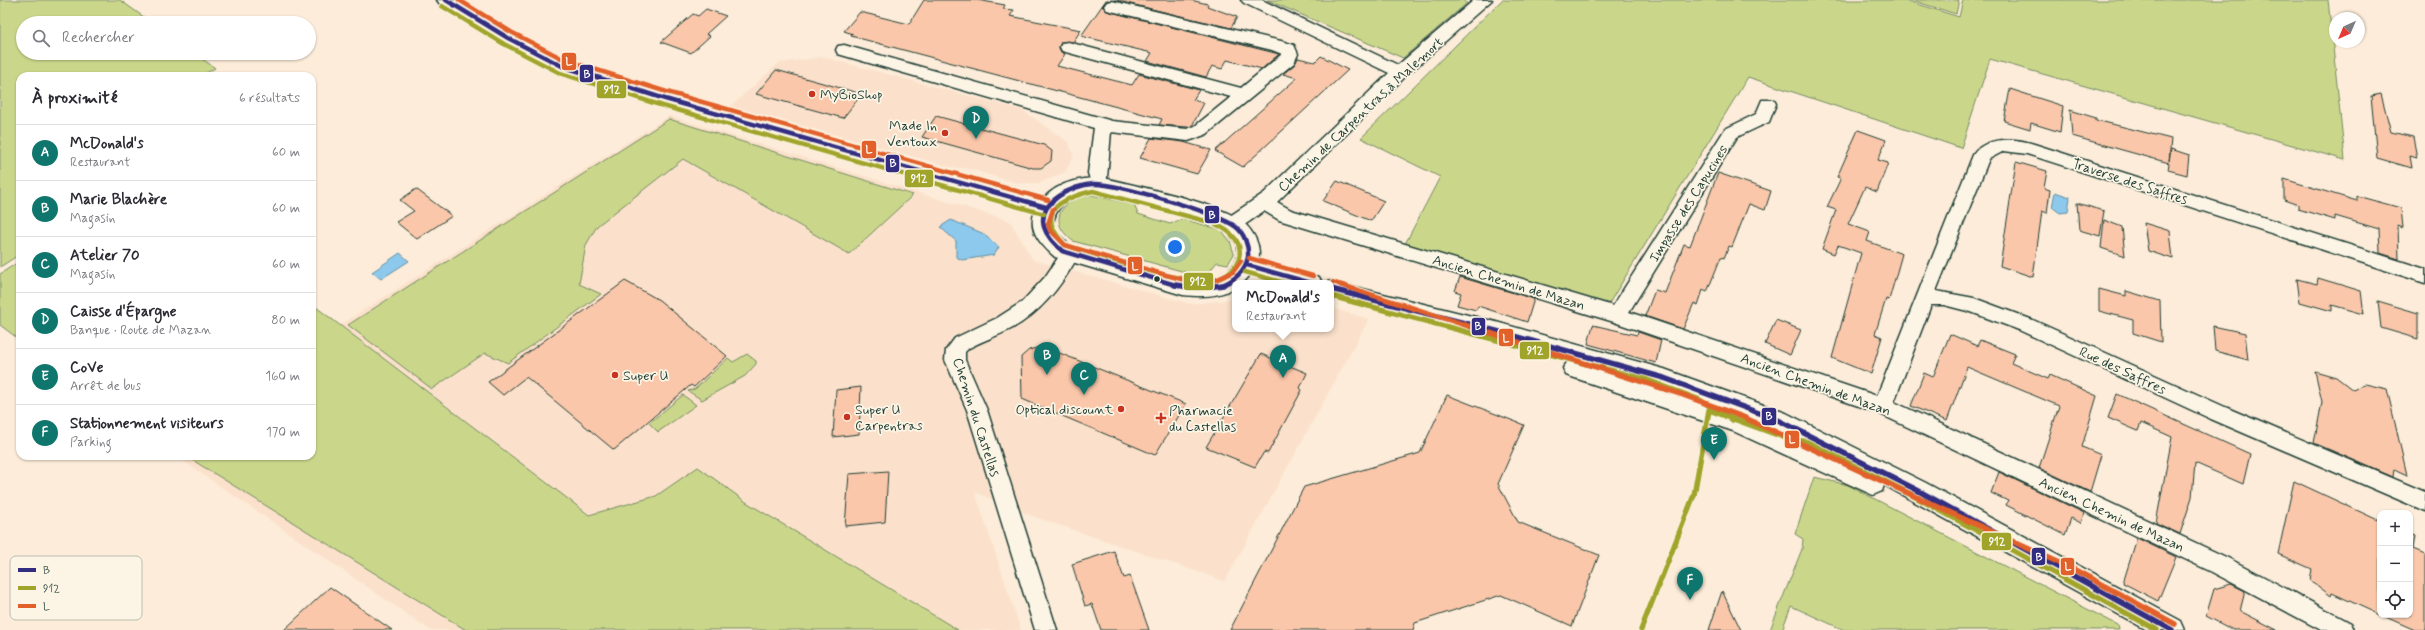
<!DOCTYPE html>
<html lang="fr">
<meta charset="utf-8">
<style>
body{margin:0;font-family:Mynerve,sans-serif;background:#f7f7f7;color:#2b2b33}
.controls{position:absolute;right:12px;bottom:12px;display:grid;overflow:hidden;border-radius:8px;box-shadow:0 1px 3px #0004}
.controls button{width:36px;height:36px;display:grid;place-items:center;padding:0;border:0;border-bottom:1px solid #e1e1e2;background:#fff;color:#2b2b33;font:20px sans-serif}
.compass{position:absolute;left:2329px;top:12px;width:36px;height:36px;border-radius:50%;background:#fff;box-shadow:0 1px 3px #0004;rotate:224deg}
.you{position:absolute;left:1175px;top:247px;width:14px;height:14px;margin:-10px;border:3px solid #fff;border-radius:50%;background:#1a73e8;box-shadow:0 0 0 6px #1a73e833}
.badge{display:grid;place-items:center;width:26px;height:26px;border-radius:50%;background:#0f766e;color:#fff;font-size:13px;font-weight:700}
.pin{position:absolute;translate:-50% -33px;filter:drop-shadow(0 1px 2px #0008)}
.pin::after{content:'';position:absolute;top:21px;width:14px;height:12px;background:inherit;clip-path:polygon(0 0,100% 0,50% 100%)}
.popup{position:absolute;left:1232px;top:280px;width:102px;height:52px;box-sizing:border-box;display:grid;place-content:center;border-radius:8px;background:#fff;filter:drop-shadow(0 1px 3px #0005);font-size:13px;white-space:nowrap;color:#7c7c81}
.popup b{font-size:15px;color:#2b2b33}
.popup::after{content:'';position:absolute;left:50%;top:100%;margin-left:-8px;border:8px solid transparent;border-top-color:#fff}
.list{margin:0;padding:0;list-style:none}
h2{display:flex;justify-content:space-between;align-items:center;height:52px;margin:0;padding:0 16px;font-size:17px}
h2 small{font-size:13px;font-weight:400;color:#7c7c81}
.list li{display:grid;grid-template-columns:26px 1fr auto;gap:12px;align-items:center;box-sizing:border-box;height:56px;padding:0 16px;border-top:1px solid #e1e1e2}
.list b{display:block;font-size:15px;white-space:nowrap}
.list p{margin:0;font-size:13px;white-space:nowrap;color:#7c7c81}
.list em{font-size:13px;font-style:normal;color:#7c7c81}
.icon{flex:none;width:22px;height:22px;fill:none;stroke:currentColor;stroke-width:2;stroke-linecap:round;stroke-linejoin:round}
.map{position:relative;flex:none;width:2425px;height:630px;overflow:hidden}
.search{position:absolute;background:#fff;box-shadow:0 1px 3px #0004;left:16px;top:16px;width:300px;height:44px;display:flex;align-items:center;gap:10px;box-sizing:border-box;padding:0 14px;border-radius:22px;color:#7c7c81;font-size:15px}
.panel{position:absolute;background:#fff;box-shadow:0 1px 3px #0004;left:16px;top:72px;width:300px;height:388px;border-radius:12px}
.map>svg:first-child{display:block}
.built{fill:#fbe1cb}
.green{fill:#cad78b;stroke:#748a60}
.water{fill:#8dc8ed;stroke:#6190a3}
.building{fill:#fac7aa;stroke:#1f3d34}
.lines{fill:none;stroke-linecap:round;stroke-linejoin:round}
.minor-casing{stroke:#1f3d34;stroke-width:3}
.secondary-casing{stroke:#1f3d34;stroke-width:3}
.minor{fill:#fcf5e5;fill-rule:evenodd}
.secondary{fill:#fcf5e5;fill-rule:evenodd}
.bus-1-far1-casing{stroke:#fcf5e5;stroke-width:7}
.bus-1-casing{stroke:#fcf5e5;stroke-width:8}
.bus-2-far1-casing{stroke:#fcf5e5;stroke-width:7}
.bus-2-casing{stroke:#fcf5e5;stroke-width:8}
.bus-3-far1-casing{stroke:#fcf5e5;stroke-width:7}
.bus-3-casing{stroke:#fcf5e5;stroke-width:8}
.bus-1-far1{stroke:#322d81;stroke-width:4.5}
.bus-1{stroke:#322d81;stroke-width:5.5}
.bus-2-far1{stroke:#a1a42b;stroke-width:4.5}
.bus-2{stroke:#a1a42b;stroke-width:5.5}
.bus-3-far1{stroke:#e2612b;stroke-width:4.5}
.bus-3{stroke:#e2612b;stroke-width:5.5}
.poi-dot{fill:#c8321e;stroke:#fcf5e5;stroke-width:1.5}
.bus-dot{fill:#1f3d34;stroke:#fcf5e5;stroke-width:1.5}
.labels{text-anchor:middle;stroke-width:3.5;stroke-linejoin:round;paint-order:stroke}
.poi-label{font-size:14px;fill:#1f3d34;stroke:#fcf5e5;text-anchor:start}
.street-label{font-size:14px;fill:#1f3d34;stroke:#fcf5e5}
.key{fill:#fcf5e5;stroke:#babeb0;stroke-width:1}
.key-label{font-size:11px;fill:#1f3d34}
.line-badge{stroke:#fcf5e5;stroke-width:1.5}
.badge-label{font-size:11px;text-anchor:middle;font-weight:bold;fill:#fff}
</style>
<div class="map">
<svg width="2425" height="630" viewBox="0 0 2425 630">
<rect width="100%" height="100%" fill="#fcecd9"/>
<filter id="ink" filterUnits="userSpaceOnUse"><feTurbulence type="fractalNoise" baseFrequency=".025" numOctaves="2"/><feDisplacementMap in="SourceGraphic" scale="8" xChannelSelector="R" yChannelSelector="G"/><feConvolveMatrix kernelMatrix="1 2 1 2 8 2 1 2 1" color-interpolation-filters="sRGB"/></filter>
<g filter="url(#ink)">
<g class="built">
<path d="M823,57L1022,110L1068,142L1074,155L1065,172L1040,183H1017L970,169L951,167L731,106L779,63Z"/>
<path d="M669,116L1010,221L1033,260L1191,304L1235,299V329H1331V308L1369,319L1225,581L1026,514L975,492L1021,630H430L176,456H312V343Z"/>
</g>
<g class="green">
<path d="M0,0H120L152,23H23V53H194L215,68L201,76H20V254L0,267Z"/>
<path d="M1267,0H1462L1467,3L1403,58Z"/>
<path d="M1502,0H1905L1959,17L1963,0H2328L2345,160L1990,59L1961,148L1748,77L1608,305L1405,244L1440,177L1361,138Z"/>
<path d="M1911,0H1959L1956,14Z"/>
<path d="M669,119L913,195L849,254L683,159L597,226L586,245L579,284L601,294L508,363L485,353L432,389L348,325Z"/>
<path d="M1092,195L1134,205L1138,214L1170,224L1182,219L1215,228L1222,231L1230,241L1234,254L1228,264L1217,262L1209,272V275H1196L1073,241C1045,220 1063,198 1092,195Z"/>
<path d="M20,261V340L0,325V274Z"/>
<path d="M312,304L589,515L656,496L698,467L746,502L958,630H466L186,456H312Z"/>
<path d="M747,354L756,361V364L745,376L702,400L688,391L695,389L728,358L733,362Z"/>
<path d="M683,395L696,405L658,432L649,423Z"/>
<path d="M1814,477L1848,485L2118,625L2119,630H1844L1791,606L1782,630H1770L1802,549L1803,539L1795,534Z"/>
</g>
<g class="water">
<path d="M2055,192L2070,197L2068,212L2060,213L2052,207Z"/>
<path d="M951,220L982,233L999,247L994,255L962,260L956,257V241L940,227Z"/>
<path d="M400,253L409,261L381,279L372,272Z"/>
</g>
<g class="building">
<path d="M924,0H977L1005,5L1003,9L1014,10L1010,16L1081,30L1073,42H1061L1059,48L1061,52L1065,54L1057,66L1132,85L1139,74L1199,90L1193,100L1204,103L1192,126L1187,127L1159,125L1162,119L851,36L853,34L844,31L860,12L909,24Z"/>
<path d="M1106,0H1109L1102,6L1107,11L1279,54L1262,69L1227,60L1222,69L1212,66L1206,77L1147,61L1152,53L1081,36Z"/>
<path d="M1114,0H1190L1208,4L1207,6L1237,17L1231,28Z"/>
<path d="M706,9L726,16L706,34L710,36L691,53L661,42L693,14L698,16Z"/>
<path d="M1321,56L1348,70L1243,167L1215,151L1297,78L1283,74L1295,64L1298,58L1315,62Z"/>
<path d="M776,70L862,94L843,118L756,94Z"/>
<path d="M2010,89L2063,106L2060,132L2031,123L2030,129L2004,121Z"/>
<path d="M2381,94L2391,132L2413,137L2417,158L2410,156L2412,168L2377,158L2371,96Z"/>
<path d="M2070,110L2096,118V120L2171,139L2169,161L2171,149L2189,155L2187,175L2168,170L2169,163L2072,136Z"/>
<path d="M936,116L1044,145L1052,151L1051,161L1041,168H1033L922,137Z"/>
<path d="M1858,130L1886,140L1878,160L1888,163L1877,192L1865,187L1848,224L1870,232L1867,241L1902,254L1889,300L1886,299L1875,334L1882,337L1871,374L1832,358L1861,253L1838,245L1834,254L1822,249L1836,210L1827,207L1841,178L1837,177Z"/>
<path d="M1151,138L1183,142L1211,150L1197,174L1140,158Z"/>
<path d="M2016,162L2047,171L2044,188L2050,190L2047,213L2042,211L2033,277L2000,266Z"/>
<path d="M1718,173L1771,191L1765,210L1749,204L1732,247L1729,246L1724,258L1721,257L1707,292L1703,290L1698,305L1694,303L1683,329L1645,316L1655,290L1665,293L1684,244L1690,246Z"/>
<path d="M2284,179L2357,201V196L2401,208L2403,228L2398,226L2399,259L2380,253L2379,229L2335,216V220L2298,209V205L2284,200Z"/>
<path d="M1337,181L1384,201L1371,221L1323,201Z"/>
<path d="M416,189L452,216L417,239L396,222L414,211L400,200Z"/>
<path d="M2077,203L2104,211L2100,236L2079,230Z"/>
<path d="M2104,220L2122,227L2125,256L2101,248Z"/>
<path d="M2144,223L2170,231L2173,259L2148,251Z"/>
<path d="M1460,277L1534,299L1527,322L1478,306L1476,310L1457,305L1461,293L1455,291Z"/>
<path d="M2318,278L2361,291L2364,314L2332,305V311L2300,302L2297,279L2317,284Z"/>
<path d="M625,281L659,300L727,356L694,387L691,385L614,450L526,377L503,395L488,382Z"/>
<path d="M2099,289L2126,296V291L2160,301L2161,342L2133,333V320L2099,311Z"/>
<path d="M2378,301L2418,313V339L2381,328Z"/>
<path d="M1776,320L1801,330L1790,355L1765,344Z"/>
<path d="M1593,325L1637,335L1638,332L1661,340L1656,363L1588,344Z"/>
<path d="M2213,326L2245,333L2248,360L2215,351Z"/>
<path d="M1950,334L1977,346L1980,340L2015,354L2011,363L2048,379L2050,375L2097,396L2082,447L2101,455L2090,492L2039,468L2059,406L1967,367L1947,421L1911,406L1924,373L1933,377Z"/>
<path d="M1040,347L1047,348L1186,404L1155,455L1022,399L1021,357L1029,350Z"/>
<path d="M1261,354L1307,373L1300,388L1302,390L1268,453L1264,452L1255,467L1206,447Z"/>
<path d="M2315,371L2336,377L2353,390L2365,384L2387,389L2407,475L2394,469L2393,477L2314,443L2322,402Z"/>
<path d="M861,387L859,434L833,437L836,390Z"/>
<path d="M2117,394L2250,454L2243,484L2195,463L2192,497L2180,534L2156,523L2172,437L2141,423L2138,431L2108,418Z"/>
<path d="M1447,395L1524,425L1498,484L1518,522L1599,555L1572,626L1501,595L1415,623L1413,630H1230L1304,487L1420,453Z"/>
<path d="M888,471L885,522L845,526L849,474Z"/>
<path d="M1999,472L2084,513L2081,523L2071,518L2065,535L2006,505L2008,501L1991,493Z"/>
<path d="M2294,481L2380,521V615L2332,593L2331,596L2310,580L2312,569L2278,554Z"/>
<path d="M2410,534L2415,536L2413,549L2425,554V630H2415L2381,615H2410Z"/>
<path d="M2137,538L2176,557L2158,601L2123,583Z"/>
<path d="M1114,551L1124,578L1130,576L1149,630H1101L1092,604L1085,606L1072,564Z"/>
<path d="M2231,584L2245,591L2240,611L2277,630H2233L2206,616L2214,589Z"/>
<path d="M330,587L392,630H284Z"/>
<path d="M1722,591L1741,630H1709Z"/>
</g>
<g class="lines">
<g class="minor-casing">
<g id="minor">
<path d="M1241,0H1262L1398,65L1474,0H1492L1406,76L1277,202L1291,210L1613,306L1725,129L1756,114L1762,100H1774L1776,104L1769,122L1737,137L1629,312L1877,396L1973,155C1985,136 2016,138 2034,144L2425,269V283L2027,154L2004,151L1989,159L1936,291L1974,298L2033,320L2225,407L2425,492V511L2211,419L2019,330L1971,312L1944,305H1931L1894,402L2228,558L2351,623L2354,630H2321L2212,572L1876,412L1614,322L1279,220L1264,211C1253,218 1240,232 1227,228L1224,223L1227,218L1264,193L1389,73L1244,3Z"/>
<path d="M1112,1L1281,41L1294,45L1298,54L1294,63L1207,134L1194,139L1188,141L1111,132C1110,141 1107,187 1105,190L1099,191L1093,190L1088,173L1094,128L838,54L836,50L838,46L844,45L1112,121L1187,129L1195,126L1231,97L1062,51L1060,47L1062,43L1068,42L1241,88L1282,54L1272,50L1107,10L1104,6L1107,2Z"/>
<path d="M1070,247L1076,249L1079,254C1063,284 1042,312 1011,329C997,336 982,341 969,348L965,352V360L987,410L1057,630H1035L967,410L945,360L946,350L955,338L997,318L1022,302L1045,277L1064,249Z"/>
</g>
</g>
<g class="secondary-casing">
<g id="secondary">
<path d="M437,0H459L514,34L569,62L671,94L1043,199C1059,181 1085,176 1108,179C1140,187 1220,203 1243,222C1253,231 1262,246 1258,260L1319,277L1322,283H1282L1251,274L1243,283H1235V288C1218,297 1202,297 1183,295L1055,257C1041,245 1027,230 1035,211L658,104L555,70L502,42L440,4ZM1093,191L1108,193L1209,222L1228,233L1236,243L1238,254L1235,263L1228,272L1216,278L1203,281L1183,279L1069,245L1053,229C1052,205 1072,196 1093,191Z"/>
<path d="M1331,281L1496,322L1664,369L1786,413L1926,483L2181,621L2185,630H2147L1884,485L1882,491L1873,495L1733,431L1566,375L1563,368L1569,360L1331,297V283H1324Z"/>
</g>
</g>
<use href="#minor" class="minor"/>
<use href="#secondary" class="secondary"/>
<g class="bus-1-far1-casing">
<g id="bus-1-far1">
<path d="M446,0L508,38L562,66L665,99L1046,207"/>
<path d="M1247,265L1311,283"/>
<path d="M1179,286L1062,251C1055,244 1047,237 1044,227C1037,202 1073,185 1093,184C1116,183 1218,213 1236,227C1244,233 1249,246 1248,257C1245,272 1233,281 1220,286"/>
</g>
</g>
<g class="bus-1-casing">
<g id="bus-1">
<path d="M1175,285L1198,288L1223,285"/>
<path d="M1331,289L1496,331L1664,378L1778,420L1917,490L2172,630"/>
</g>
</g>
<g class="bus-2-far1-casing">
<g id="bus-2-far1">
<path d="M442,6L504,44L560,73L663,106L1044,214"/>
<path d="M1093,191L1213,223C1219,226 1226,229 1231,234C1248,250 1238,272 1218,279C1191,289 1096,254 1065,245C1034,212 1059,199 1093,191Z"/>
<path d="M1245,272L1285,283"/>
</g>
</g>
<g class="bus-2-casing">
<g id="bus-2">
<path d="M1331,296L1647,380L1700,400L1732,420"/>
<path d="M1641,630L1694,495L1709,410L1783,437L1807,442L1914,496L2157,630"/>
</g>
</g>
<g class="bus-3-far1-casing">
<g id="bus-3-far1">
<path d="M459,0L511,32L565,60L667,92L1048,200"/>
<path d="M1053,209L1048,224L1050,230L1065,245L1159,273L1192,282H1211L1233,272L1241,261"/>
<path d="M1249,258L1313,276"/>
<path d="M1333,282L1344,286"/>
</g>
</g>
<g class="bus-3-casing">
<path id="bus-3" d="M1341,285L1683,395L1743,417L2075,570L2175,624"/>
</g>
<use href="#bus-1-far1" class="bus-1-far1"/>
<use href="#bus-1" class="bus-1"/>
<use href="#bus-2-far1" class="bus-2-far1"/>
<use href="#bus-2" class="bus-2"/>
<use href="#bus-3-far1" class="bus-3-far1"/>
<use href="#bus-3" class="bus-3"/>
</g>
</g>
<g class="poi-dot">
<circle cx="812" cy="94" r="4"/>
<circle cx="945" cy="133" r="4"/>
<circle cx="615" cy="375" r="4"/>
<circle cx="1121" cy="409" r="4"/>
<circle cx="847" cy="417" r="4"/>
<path d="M1159 412h4v4h4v4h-4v4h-4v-4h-4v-4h4z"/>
</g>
<circle class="bus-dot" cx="1157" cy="279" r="3.5"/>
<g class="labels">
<g class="poi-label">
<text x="820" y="99">MyBioShop</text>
<text x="937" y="130" text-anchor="end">Made In<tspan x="937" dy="16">Ventoux</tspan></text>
<text x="623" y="380">Super U</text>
<text x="855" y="414">Super U<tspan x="855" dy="16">Carpentras</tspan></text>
<text x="1113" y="414" text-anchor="end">Optical discount</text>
<text x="1169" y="415">Pharmacie<tspan x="1169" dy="16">du Castellas</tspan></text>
</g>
<g class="street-label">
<text transform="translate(1360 114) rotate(-43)" y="5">Chemin de Carpentras à Malemort</text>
<text transform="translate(2130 181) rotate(18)" y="5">Traverse des Saffres</text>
<text transform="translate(1688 203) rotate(-58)" y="5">Impasse des Capucines</text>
<text transform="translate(1509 282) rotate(17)" y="5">Ancien Chemin de Mazan</text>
<text transform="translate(2123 370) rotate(25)" y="5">Rue des Saffres</text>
<text transform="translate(1816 384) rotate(20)" y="5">Ancien Chemin de Mazan</text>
<text transform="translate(977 417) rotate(72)" y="5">Chemin du Castellas</text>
<text transform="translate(2112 514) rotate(25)" y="5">Ancien Chemin de Mazan</text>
</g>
</g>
<rect x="10" y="556" width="132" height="64" rx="6" class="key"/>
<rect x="18" y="568" width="18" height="4" fill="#322d81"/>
<rect x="18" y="586" width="18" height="4" fill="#a1a42b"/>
<rect x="18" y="604" width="18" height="4" fill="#e2612b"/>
<g class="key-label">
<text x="43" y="574">B</text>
<text x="43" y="592">912</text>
<text x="43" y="610">L</text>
</g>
<g class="line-badge">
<rect x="561" y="52" width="16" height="19" rx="4" fill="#e2612b"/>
<rect x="579" y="64" width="15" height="19" rx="4" fill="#322d81"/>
<rect x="596" y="80" width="31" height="19" rx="4" fill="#a1a42b"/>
<rect x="861" y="140" width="16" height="19" rx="4" fill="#e2612b"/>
<rect x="885" y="154" width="15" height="19" rx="4" fill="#322d81"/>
<rect x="904" y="169" width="30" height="19" rx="4" fill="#a1a42b"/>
<rect x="1204" y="205" width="16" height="19" rx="4" fill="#322d81"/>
<rect x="1127" y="256" width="16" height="19" rx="4" fill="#e2612b"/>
<rect x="1183" y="272" width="31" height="19" rx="4" fill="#a1a42b"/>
<rect x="1471" y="317" width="15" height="19" rx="4" fill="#322d81"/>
<rect x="1498" y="328" width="16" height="19" rx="4" fill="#e2612b"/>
<rect x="1519" y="341" width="31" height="19" rx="4" fill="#a1a42b"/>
<rect x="1761" y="407" width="16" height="19" rx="4" fill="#322d81"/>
<rect x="1784" y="430" width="16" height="19" rx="4" fill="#e2612b"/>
<rect x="1981" y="532" width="31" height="19" rx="4" fill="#a1a42b"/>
<rect x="2031" y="547" width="15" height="19" rx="4" fill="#322d81"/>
<rect x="2060" y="557" width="15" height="19" rx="4" fill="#e2612b"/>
</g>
<g class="badge-label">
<text x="569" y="65">L</text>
<text x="587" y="78">B</text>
<text x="612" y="93">912</text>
<text x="869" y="153">L</text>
<text x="893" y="167">B</text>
<text x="919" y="182">912</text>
<text x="1212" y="219">B</text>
<text x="1135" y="270">L</text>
<text x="1198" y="285">912</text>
<text x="1478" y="330">B</text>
<text x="1506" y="342">L</text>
<text x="1535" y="354">912</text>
<text x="1769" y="420">B</text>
<text x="1792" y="443">L</text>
<text x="1997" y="545">912</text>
<text x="2039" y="561">B</text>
<text x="2068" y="570">L</text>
</g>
</svg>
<div class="controls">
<button>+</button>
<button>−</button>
<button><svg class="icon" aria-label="locate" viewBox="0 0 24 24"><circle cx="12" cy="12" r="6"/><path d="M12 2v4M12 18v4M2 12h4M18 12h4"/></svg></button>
</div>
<svg class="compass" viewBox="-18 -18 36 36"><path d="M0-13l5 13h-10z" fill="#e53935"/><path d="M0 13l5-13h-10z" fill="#7c7c81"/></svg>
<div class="you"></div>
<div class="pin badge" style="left:1283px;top:378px">A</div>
<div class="popup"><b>McDonald's</b>Restaurant</div>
<div class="pin badge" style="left:1047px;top:375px">B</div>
<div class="pin badge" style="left:1084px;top:395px">C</div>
<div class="pin badge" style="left:976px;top:139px">D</div>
<div class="pin badge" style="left:1714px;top:460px">E</div>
<div class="pin badge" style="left:1690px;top:600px">F</div>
<div class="search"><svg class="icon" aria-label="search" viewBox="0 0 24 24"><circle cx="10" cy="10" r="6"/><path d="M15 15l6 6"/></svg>Rechercher</div>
<section class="panel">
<h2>À proximité<small>6 résultats</small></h2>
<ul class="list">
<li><span class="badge">A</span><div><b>McDonald's</b><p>Restaurant</p></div><em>60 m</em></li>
<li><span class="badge">B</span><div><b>Marie Blachère</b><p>Magasin</p></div><em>60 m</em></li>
<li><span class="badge">C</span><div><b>Atelier 70</b><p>Magasin</p></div><em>60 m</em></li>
<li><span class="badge">D</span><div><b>Caisse d'Épargne</b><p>Banque · Route de Mazan</p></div><em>80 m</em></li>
<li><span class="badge">E</span><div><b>CoVe</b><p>Arrêt de bus</p></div><em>160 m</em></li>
<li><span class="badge">F</span><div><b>Stationnement visiteurs</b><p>Parking</p></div><em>170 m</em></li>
</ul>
</section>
</div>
